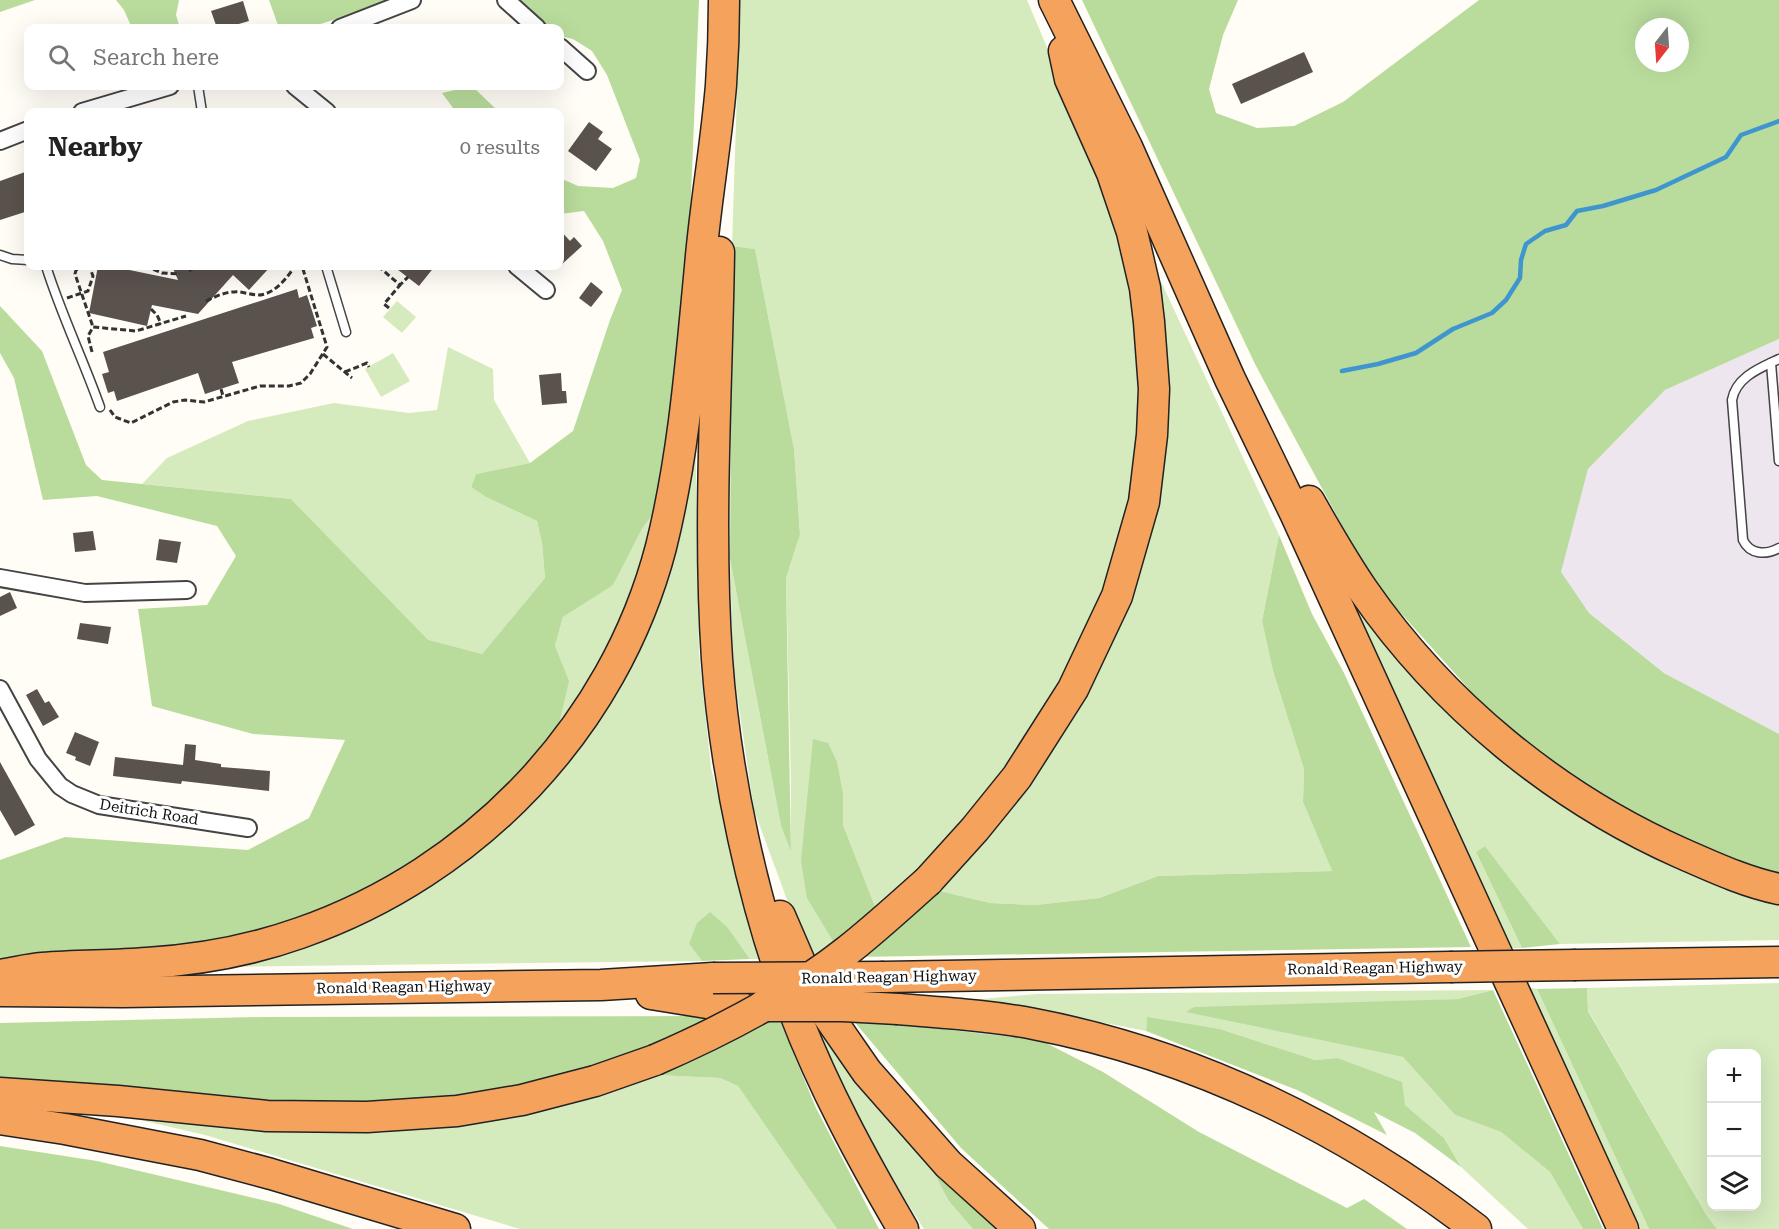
<!DOCTYPE html>
<meta charset="utf-8">
<style>
body{margin:0;font-family:"Roboto Serif",serif;background:#f6f6f6;color:#222}
.controls{position:absolute;right:18px;bottom:18px;display:grid;overflow:hidden;border-radius:12px;box-shadow:0 6px 24px #0002}
.controls button{width:54px;height:54px;display:grid;place-items:center;padding:0;border:0;border-bottom:2px solid #e0e0e0;background:#fff;color:#222;font:30px sans-serif}
.compass{position:absolute;left:1635px;top:18px;width:54px;height:54px;border-radius:50%;background:#fff;box-shadow:0 6px 24px #0002;rotate:197deg}
.list{margin:0;padding:0;list-style:none}
h2{display:flex;justify-content:space-between;align-items:center;height:78px;margin:0;padding:0 24px;font-size:26px}
h2 small{font-size:20px;font-weight:400;color:#767676}
.icon{flex:none;width:33px;height:33px;fill:none;stroke:currentColor;stroke-width:2;stroke-linecap:round;stroke-linejoin:round}
.map{position:relative;flex:none;width:1779px;height:1229px;overflow:hidden}
.search{position:absolute;background:#fff;box-shadow:0 6px 24px #0002;left:24px;top:24px;width:540px;height:66px;display:flex;align-items:center;gap:15px;box-sizing:border-box;padding:0 21px;border-radius:12px;color:#767676;font-size:22px}
.panel{position:absolute;background:#fff;box-shadow:0 6px 24px #0002;left:24px;top:108px;width:540px;height:162px;border-radius:12px}
.map>svg:first-child{display:block}
.industrial{fill:#eee6ef}
.green{fill:#d5ebbd;fill-rule:evenodd}
.forest{fill:#b9dc9c;fill-rule:evenodd}
.lines{fill:none;stroke-linecap:round;stroke-linejoin:round}
.stream{stroke:#3f96cf;stroke-width:4.5}
.building{fill:#5a524d}
.lane-casing{stroke:#444;stroke-width:11}
.street-casing{stroke:#444;stroke-width:20}
.highway-casing{stroke:#222;stroke-width:33}
.path{stroke:#333;stroke-width:3;stroke-dasharray:6 3;stroke-linecap:butt}
.lane{stroke:#fff;stroke-width:8}
.street{stroke:#fff;stroke-width:16}
.highway{stroke:#f5a25d;stroke-width:30}
.highway-bridge-casing{stroke:#222;stroke-width:33;stroke-linecap:butt}
.highway-bridge{stroke:#f5a25d;stroke-width:30}
.labels{text-anchor:middle;stroke-width:6;stroke-linejoin:round;paint-order:stroke}
.street-label{font-size:15px;fill:#111;stroke:#fff}
</style>
<div class="map">
<svg width="1779" height="1229" viewBox="0 0 1779 1229">
<rect width="100%" height="100%" fill="#fffdf5"/>
<path class="industrial" d="M1779,339V734L1664,673L1589,613L1560,573L1588,469L1665,390Z"/>
<g class="green">
<path d="M740,0H1027L1096,163L1132,273L1145,407L1140,464L1108,588L1048,715L994,794L878,914L843,825V794L836,946L814,957L793,916L754,810L733,666L730,559L781,826L791,849V781L786,578L800,533L794,449L755,249L732,246Z"/>
<path d="M1143,243L1279,535L1262,621L1273,671L1304,769L1303,802L1332,871L1158,876L1099,898L1035,905L990,903L936,890L970,855L1150,514Z"/>
<path d="M397,301L416,317L402,333L383,317Z"/>
<path d="M448,347L493,369L494,400L530,463L476,474L471,487L486,497L537,521L542,543L545,578L482,654L428,641L291,499L142,484L167,458L248,421L334,403L409,413L437,410Z"/>
<path d="M393,353L410,381L381,397L365,369Z"/>
<path d="M695,420L699,653L711,768L759,959H750L728,928L689,944L702,961L211,967L600,711Z"/>
<path d="M660,504L636,590L597,673L556,737L555,646L563,617L613,584L642,529Z"/>
<path d="M1332,564L1492,748L1779,900V940L1560,944L1485,846L1476,852L1522,948H1509Z"/>
<path d="M1779,983V1229H1717L1707,1216L1588,1010L1587,988ZM1712,1054H1756V1206H1712Z"/>
<path d="M1527,987L1537,989L1649,1229H1639Z"/>
<path d="M1493,990L1458,999L1187,1011L1403,1057L1455,1115L1501,1132L1550,1172L1583,1229H1528L1461,1167L1444,1138L1405,1105L1337,1058L1315,1060L1220,1029L1147,1018L1146,1031L1008,1004L969,1000L1037,994Z"/>
<path d="M812,1018L929,1163L948,1200L973,1229H924L863,1133Z"/>
<path d="M656,1075L720,1078L738,1086L837,1229H520L205,1135L136,1119L383,1133L527,1113Z"/>
</g>
<g class="forest">
<path d="M0,0H35L0,12Z"/>
<path d="M116,0H179L176,15L180,28H132L124,10Z"/>
<path d="M269,0H395L308,28H279Z"/>
<path d="M515,0H699L690,219L681,330L660,504L642,529L613,585L563,617L555,646L569,681L556,737L474,823L357,900L219,943L0,961V860L65,837L248,850L309,818L345,740L253,734L152,706L138,609L207,605L236,556L217,526L97,496L43,500L14,378L0,353V306L42,351L86,465L102,480L291,499L428,640L482,654L545,578L542,543L537,521L486,497L471,487L476,474L530,463L573,431L610,320L622,290L603,241L584,211L560,214V178L578,186L613,188L636,178L640,160L607,75L592,51L573,39L560,36V28H547Z"/>
<path d="M1082,0H1238L1223,35L1209,89L1216,113L1257,128L1294,126L1343,102L1479,0H1779V339L1665,390L1588,469L1561,572L1589,613L1664,673L1779,734V877L1628,815L1503,727L1372,581L1256,366ZM1644,27H1680V63H1644Z"/>
<path d="M472,86L499,112H456L442,93Z"/>
<path d="M732,246L755,249L794,449L800,534L786,578L791,851L781,826L730,559Z"/>
<path d="M1279,535L1312,614L1344,673L1471,947L856,957L936,890L990,903L1035,905L1099,898L1158,876L1332,871L1303,802L1304,769L1273,671L1262,621Z"/>
<path d="M813,739L828,743L837,762L843,794V825L878,914L836,946L807,898L801,861Z"/>
<path d="M1485,846L1560,944L1522,948L1476,852Z"/>
<path d="M710,912L728,928L750,959L702,961L689,944L697,923Z"/>
<path d="M1587,988L1588,1011L1707,1216L1717,1229H1649L1537,989Z"/>
<path d="M1493,990L1603,1229H1583L1550,1172L1501,1132L1455,1115L1403,1057L1186,1012L1194,1007L1458,999Z"/>
<path d="M725,1016L572,1080L407,1107L247,1106L0,1081V1023L261,1017Z"/>
<path d="M778,1016L816,1108L879,1229H837L738,1086L720,1078L656,1075Z"/>
<path d="M1147,1017L1220,1029L1315,1060L1337,1058L1402,1082L1405,1105L1444,1138L1461,1167L1415,1133L1374,1112L1387,1135L1297,1090L1146,1031Z"/>
<path d="M852,1019L1040,1040L1103,1072L1199,1132L1347,1208L1364,1199L1407,1229H1049L961,1148Z"/>
<path d="M0,1146L97,1161L279,1204L353,1229H0Z"/>
<path d="M929,1163L999,1229H973L948,1200Z"/>
</g>
<g class="lines">
<path class="stream" d="M1342,371L1378,364L1416,353L1453,329L1492,313L1506,300L1520,278L1521,260L1526,244L1545,231L1566,225L1577,211L1603,206L1656,190L1726,157L1741,135L1779,121"/>
</g>
<g class="building">
<path d="M243,1L249,21L225,28H217L211,11Z"/>
<path d="M1304,52L1313,72L1241,104L1232,84Z"/>
<path d="M589,122L603,132L598,139L612,149L596,171L568,151Z"/>
<path d="M28,171V211L0,220V181Z"/>
<path d="M560,230L570,241L574,237L582,246L560,266Z"/>
<path d="M98,266H110L178,280L172,266H271L249,290L233,275L198,314L152,305L147,326L89,313Z"/>
<path d="M393,266H435L419,286Z"/>
<path d="M591,282L603,292L591,307L579,298Z"/>
<path d="M297,289L299,298L307,295L317,326L311,328L314,338L232,362L239,383L205,394L198,373L117,401L114,391L108,393L102,374L109,372L103,352Z"/>
<path d="M561,373L562,391H566L567,403L542,405L539,375Z"/>
<path d="M93,531L96,550L75,552L73,533Z"/>
<path d="M159,539L181,542L177,563L156,560Z"/>
<path d="M10,592L17,608L0,616V597Z"/>
<path d="M80,623L111,627L108,644L77,639Z"/>
<path d="M37,689L45,703L49,701L59,717L43,726L26,695Z"/>
<path d="M75,732L99,742L90,766L75,760L76,757L66,753Z"/>
<path d="M185,744L196,745L195,760L221,764V767L270,771L269,791L182,781L181,784L113,776L115,757L183,765Z"/>
<path d="M0,762L35,825L15,836L0,810Z"/>
</g>
<g class="lines">
<g class="lane-casing">
<g id="lane">
<path d="M198,86L202,112"/>
<path d="M0,255L12,259L28,260"/>
<path d="M46,266C61,314 83,359 100,407"/>
<path d="M326,266L346,332"/>
<path d="M1779,359C1760,368 1736,377 1732,400L1743,540C1750,555 1766,555 1779,548"/>
<path d="M1771,363L1779,461"/>
</g>
</g>
<g class="street-casing">
<g id="street">
<path d="M506,0L537,28"/>
<path d="M340,28L412,0"/>
<path d="M560,47L587,71"/>
<path d="M295,86L327,112"/>
<path d="M82,112L170,86"/>
<path d="M0,141L28,130"/>
<path d="M517,266L546,290"/>
<path d="M0,578L85,593L187,590"/>
<path d="M0,689L38,759L60,786L72,794L99,805L248,828"/>
</g>
</g>
<g class="highway-casing">
<g id="highway">
<path d="M1054,0L1127,147L1230,379L1295,513L1623,1229"/>
<path d="M719,252C717,388 708,524 717,659C725,772 753,905 794,1011C823,1087 862,1159 903,1229"/>
<path d="M1309,501C1326,531 1343,561 1363,590C1442,704 1555,797 1681,853C1713,867 1745,882 1779,889"/>
<path d="M928,881L975,829L1017,777L1073,689L1117,596L1144,502L1152,435L1154,389L1149,322L1145,288L1132,232L1112,173L1070,79L1064,51"/>
<path d="M780,916L815,997L867,1072L948,1164L1020,1229"/>
<path d="M1576,965L1779,962"/>
<path d="M0,975C14,973 28,969 42,968C77,965 112,966 147,963C198,960 252,950 300,933C475,872 614,727 661,547C684,455 691,360 700,267C705,206 716,146 721,85C723,57 724,28 724,0"/>
<path d="M884,977L1450,967"/>
<path d="M0,991L123,992L601,985L713,978"/>
<path d="M651,994L707,1003L739,1006"/>
<path d="M898,1009C943,1013 989,1015 1034,1024C1196,1055 1346,1129 1476,1229"/>
<path d="M0,1093L118,1101L267,1116L367,1117L457,1111L522,1100L595,1081L655,1060"/>
<path d="M0,1119L65,1129L200,1155L271,1174L455,1229"/>
</g>
</g>
<g class="path">
<path d="M86,266L76,270L75,274L93,327"/>
<path d="M145,266L162,273L180,274"/>
<path d="M378,266L400,285L408,277"/>
<path d="M189,271L197,266"/>
<path d="M67,298L88,291L93,276L89,266"/>
<path d="M206,301C215,297 224,292 234,292C242,291 250,295 258,295C274,295 287,278 295,266"/>
<path d="M389,308L384,304L400,285"/>
<path d="M151,309L157,315L161,324"/>
<path d="M92,352L88,336L93,327L136,331L186,316"/>
<path d="M323,354L352,378"/>
<path d="M345,372L367,363L369,367"/>
<path d="M221,389L223,396"/>
<path d="M110,410L115,417L131,423L173,402L185,400L204,402L260,386H289L301,383L310,374L327,347L302,266"/>
</g>
<use href="#lane" class="lane"/>
<use href="#street" class="street"/>
<use href="#highway" class="highway"/>
<g class="highway-bridge-casing">
<g id="highway-bridge">
<path d="M1450,967L1576,965"/>
<path d="M713,978L884,977"/>
<path d="M763,1006H843L898,1009"/>
<path d="M655,1060C722,1031 790,996 847,951C875,929 901,905 928,881"/>
</g>
</g>
<use href="#highway-bridge" class="highway-bridge"/>
</g>
<g class="labels">
<g class="street-label">
<text transform="translate(149 812) rotate(9)" y="5">Deitrich Road</text>
<text transform="translate(1375 968) rotate(-1)" y="5">Ronald Reagan Highway</text>
<text transform="translate(889 977) rotate(-1)" y="5">Ronald Reagan Highway</text>
<text transform="translate(404 987) rotate(-1)" y="5">Ronald Reagan Highway</text>
</g>
</g>
</svg>
<div class="controls">
<button>+</button>
<button>−</button>
<button><svg class="icon" aria-label="layers" viewBox="0 0 24 24"><path d="M12 4l9 5-9 5-9-5zM3 14l9 5 9-5"/></svg></button>
</div>
<svg class="compass" viewBox="-18 -18 36 36"><path d="M0-13l5 13h-10z" fill="#e53935"/><path d="M0 13l5-13h-10z" fill="#767676"/></svg>
<div class="search"><svg class="icon" aria-label="search" viewBox="0 0 24 24"><circle cx="10" cy="10" r="6"/><path d="M15 15l6 6"/></svg>Search here</div>
<section class="panel">
<h2>Nearby<small>0 results</small></h2>
<ul class="list">
</ul>
</section>
</div>
